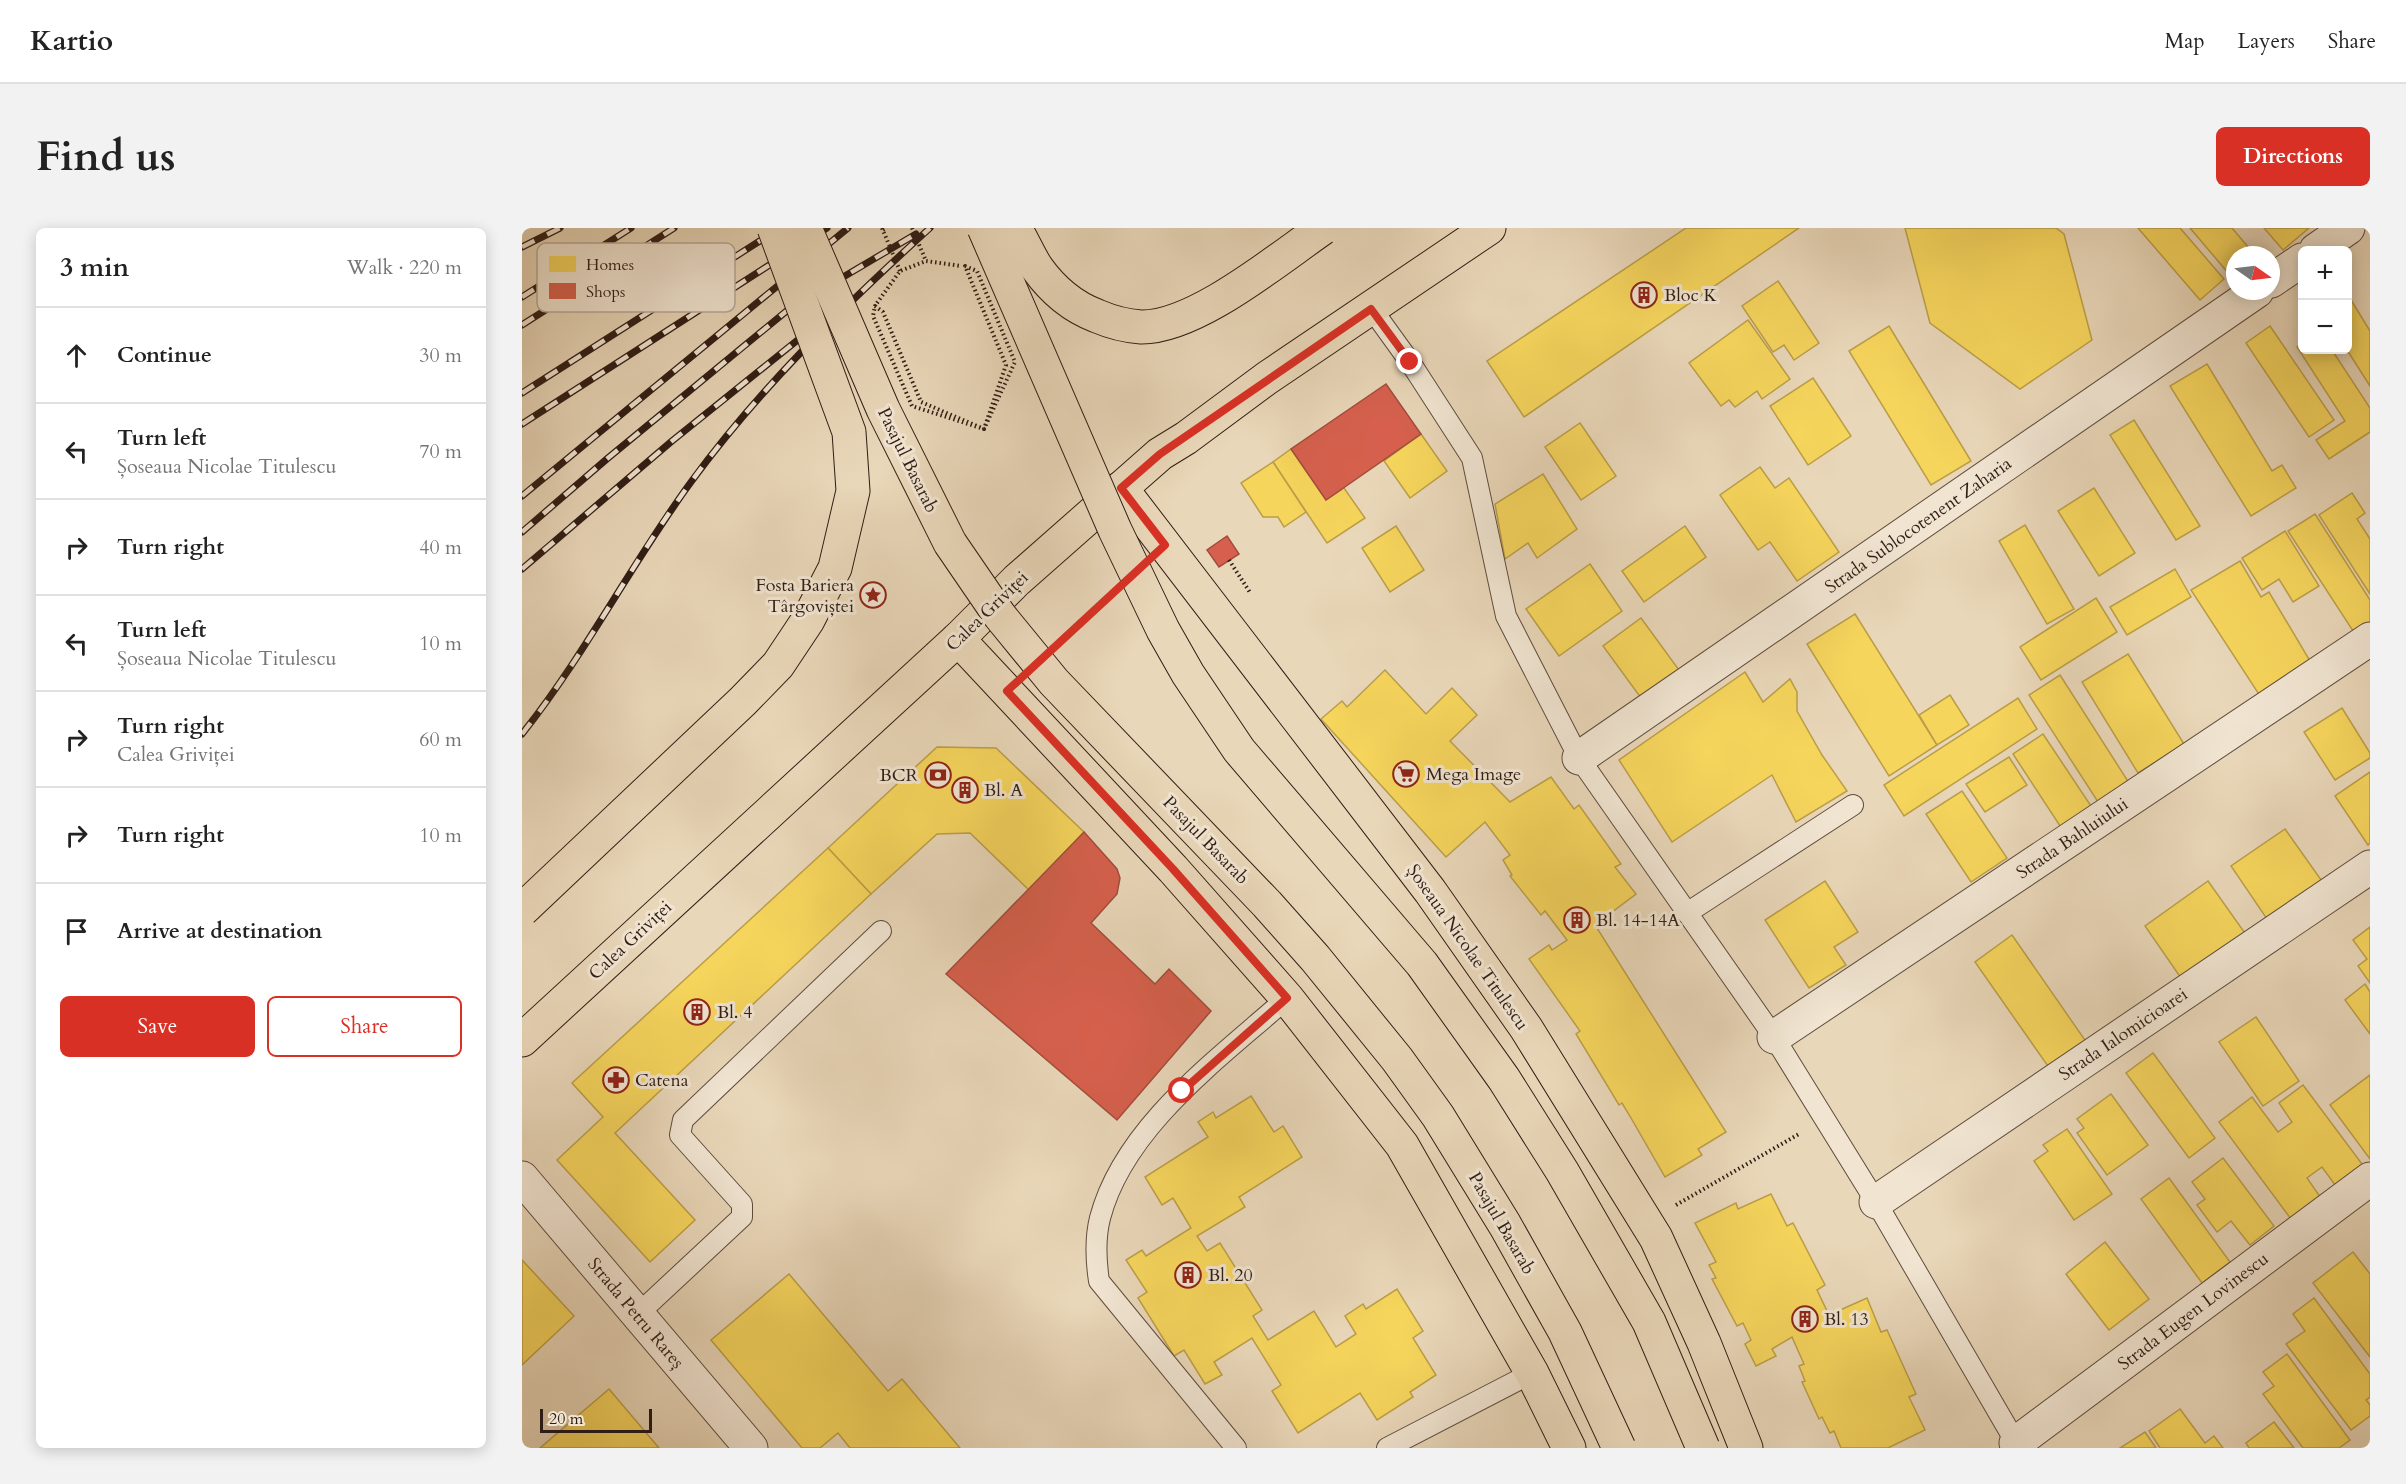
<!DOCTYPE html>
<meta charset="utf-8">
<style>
body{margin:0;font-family:Cardo,serif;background:#f2f2f2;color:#222}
.controls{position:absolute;right:18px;top:18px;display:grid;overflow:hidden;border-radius:9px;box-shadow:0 3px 15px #0003}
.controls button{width:54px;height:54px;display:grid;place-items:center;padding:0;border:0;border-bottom:2px solid #e0e0e0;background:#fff;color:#222;font:30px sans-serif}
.compass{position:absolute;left:1704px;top:18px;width:54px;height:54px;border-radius:50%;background:#fff;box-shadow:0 3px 15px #0003;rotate:104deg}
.scale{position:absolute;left:18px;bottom:15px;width:112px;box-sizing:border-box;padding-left:6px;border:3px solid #301d15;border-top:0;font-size:16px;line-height:21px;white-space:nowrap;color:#301d15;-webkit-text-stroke:4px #f1e5d2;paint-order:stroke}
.stop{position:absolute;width:18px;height:18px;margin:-14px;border:4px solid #d93025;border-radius:50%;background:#fff}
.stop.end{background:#d93025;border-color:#fff;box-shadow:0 2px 6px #0008}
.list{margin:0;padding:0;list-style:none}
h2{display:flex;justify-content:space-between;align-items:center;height:78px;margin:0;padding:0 24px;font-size:26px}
h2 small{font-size:20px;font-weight:400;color:#767676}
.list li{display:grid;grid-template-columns:39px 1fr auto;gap:18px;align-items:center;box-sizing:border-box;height:96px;padding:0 24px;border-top:2px solid #e0e0e0}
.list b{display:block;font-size:22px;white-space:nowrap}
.list p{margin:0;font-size:20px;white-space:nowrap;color:#767676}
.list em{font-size:20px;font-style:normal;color:#767676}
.actions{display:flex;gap:12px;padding:18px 24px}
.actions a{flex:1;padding:14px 0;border:2px solid #d93025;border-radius:9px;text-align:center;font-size:21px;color:#d93025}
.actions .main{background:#d93025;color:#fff}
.icon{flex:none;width:33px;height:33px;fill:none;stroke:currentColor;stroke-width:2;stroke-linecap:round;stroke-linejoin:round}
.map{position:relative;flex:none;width:1848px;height:1220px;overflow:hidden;border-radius:9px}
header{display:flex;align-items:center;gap:36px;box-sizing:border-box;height:84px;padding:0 30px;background:#fff;border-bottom:2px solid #e0e0e0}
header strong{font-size:28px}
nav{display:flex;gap:33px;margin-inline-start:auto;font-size:21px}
.intro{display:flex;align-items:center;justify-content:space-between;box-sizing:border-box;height:144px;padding:0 36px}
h1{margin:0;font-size:42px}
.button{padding:15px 27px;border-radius:9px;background:#d93025;color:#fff;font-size:21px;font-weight:700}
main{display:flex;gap:36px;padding:0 36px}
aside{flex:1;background:#fff;border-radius:9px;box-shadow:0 3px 15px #0003}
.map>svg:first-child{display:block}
.homes{fill:#f6d55c;stroke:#bb9e47;stroke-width:1.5}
.shops{fill:#d6604d;stroke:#a44c3c;stroke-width:1.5}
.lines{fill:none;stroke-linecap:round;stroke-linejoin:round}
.lane-casing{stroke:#5e4c3e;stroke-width:22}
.street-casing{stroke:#5e4c3e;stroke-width:35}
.primary-casing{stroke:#301d15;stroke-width:35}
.path{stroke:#301d15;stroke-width:4;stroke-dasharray:1.5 3;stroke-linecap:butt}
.lane{stroke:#f1e5d2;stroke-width:20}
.street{stroke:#f1e5d2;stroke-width:33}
.primary{stroke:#e9d7b9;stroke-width:33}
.rail-casing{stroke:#301d15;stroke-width:7}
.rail{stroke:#f1e5d2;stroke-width:4.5;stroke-dasharray:14;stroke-linecap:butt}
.primary-bridge-casing{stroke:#301d15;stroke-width:35;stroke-linecap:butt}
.path-bridge{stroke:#301d15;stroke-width:4;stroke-dasharray:1.5 3;stroke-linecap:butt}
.primary-bridge{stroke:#e9d7b9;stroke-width:33}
.route{stroke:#d93025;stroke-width:8}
.labels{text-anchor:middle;stroke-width:6;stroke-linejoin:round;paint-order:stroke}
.poi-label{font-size:18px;fill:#301d15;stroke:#f1e5d2;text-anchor:start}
.street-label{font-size:18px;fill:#301d15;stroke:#f1e5d2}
.key{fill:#f1e5d2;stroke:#b7a999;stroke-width:1.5}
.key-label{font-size:16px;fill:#301d15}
</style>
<header>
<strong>Kartio</strong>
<nav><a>Map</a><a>Layers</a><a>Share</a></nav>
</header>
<div class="intro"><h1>Find us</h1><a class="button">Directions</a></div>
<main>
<aside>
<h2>3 min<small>Walk · 220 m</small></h2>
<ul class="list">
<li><svg class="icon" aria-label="ahead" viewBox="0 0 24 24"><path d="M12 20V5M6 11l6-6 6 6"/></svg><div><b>Continue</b></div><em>30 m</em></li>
<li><svg class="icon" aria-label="left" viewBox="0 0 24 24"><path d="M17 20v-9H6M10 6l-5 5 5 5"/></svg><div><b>Turn left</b><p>Șoseaua Nicolae Titulescu</p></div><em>70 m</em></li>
<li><svg class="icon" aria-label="right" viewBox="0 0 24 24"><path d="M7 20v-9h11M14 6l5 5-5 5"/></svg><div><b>Turn right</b></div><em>40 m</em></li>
<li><svg class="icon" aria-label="left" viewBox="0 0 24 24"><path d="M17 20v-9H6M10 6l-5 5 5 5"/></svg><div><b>Turn left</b><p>Șoseaua Nicolae Titulescu</p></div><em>10 m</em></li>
<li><svg class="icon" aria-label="right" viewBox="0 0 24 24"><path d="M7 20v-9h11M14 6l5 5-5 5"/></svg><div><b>Turn right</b><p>Calea Griviței</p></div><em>60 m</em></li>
<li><svg class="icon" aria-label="right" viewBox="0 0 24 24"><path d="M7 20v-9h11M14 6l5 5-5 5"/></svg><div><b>Turn right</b></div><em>10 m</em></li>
<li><svg class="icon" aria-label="arrive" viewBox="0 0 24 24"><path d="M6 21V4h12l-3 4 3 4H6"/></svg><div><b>Arrive at destination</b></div></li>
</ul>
<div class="actions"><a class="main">Save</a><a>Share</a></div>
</aside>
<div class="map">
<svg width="1848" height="1220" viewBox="0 0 1848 1220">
<rect width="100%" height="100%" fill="#e9d7b9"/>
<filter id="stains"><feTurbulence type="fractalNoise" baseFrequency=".00333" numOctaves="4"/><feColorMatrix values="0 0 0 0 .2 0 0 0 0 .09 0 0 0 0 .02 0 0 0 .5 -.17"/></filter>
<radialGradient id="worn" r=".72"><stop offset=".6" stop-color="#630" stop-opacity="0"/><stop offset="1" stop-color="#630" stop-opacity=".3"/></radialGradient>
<g class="homes">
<path d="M1164,0H1277L1002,189L965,133Z"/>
<path d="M1383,0H1534L1542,6L1570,112L1498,161L1408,95Z"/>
<path d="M1616,0H1658L1702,51L1678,72Z"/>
<path d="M1668,0H1710L1733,27H1713V53Z"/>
<path d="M1742,0H1787L1761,22Z"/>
<path d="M1256,53L1297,115L1272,132L1262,117L1251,124L1220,78Z"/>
<path d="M1826,67L1848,103V158L1825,122Z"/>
<path d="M1226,92L1268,151L1240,171L1235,163L1213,179L1207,172L1199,178L1167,135Z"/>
<path d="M1367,98L1449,233L1409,257L1327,123Z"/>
<path d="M1748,98L1812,192L1787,209L1724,115Z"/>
<path d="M1780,115V122H1810L1848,180V204L1807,231L1794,212L1823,193L1775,119Z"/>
<path d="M1685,136L1750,243L1760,237L1774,260L1729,288L1648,158Z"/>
<path d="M1291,150L1329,208L1286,237L1248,178Z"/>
<path d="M1612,192L1678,298L1654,312L1588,207Z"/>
<path d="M1058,195L1094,248L1059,272L1023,219Z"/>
<path d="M899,206L925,243L888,270L862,233Z"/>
<path d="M769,221L804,272L822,260L843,290L805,315L751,234Z"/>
<path d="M751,234L784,284L762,299L756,289H741L719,255Z"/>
<path d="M1238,239L1253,260L1267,250L1317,324L1275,353L1248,314L1236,322L1198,267Z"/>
<path d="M1021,246L1055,301L1015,330L1006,315L983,331L973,276Z"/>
<path d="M1572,260L1613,325L1577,348L1536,283Z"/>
<path d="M1830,265L1843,285L1835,291L1848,311V366L1797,287Z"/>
<path d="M1793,286L1848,372V395L1833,406L1766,303Z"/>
<path d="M1503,297L1552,381L1525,396L1477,313Z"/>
<path d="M874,298L902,342L868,364L840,320Z"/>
<path d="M1163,298L1184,329L1122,374L1100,343Z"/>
<path d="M1763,303L1797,358L1771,374L1757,351L1740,362L1720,330Z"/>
<path d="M1718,333L1739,369L1747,364L1791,438L1740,471L1669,362Z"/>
<path d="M1068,336L1100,383L1037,428L1004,381Z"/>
<path d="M1653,341L1669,369L1605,407L1588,379Z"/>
<path d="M1574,370L1595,404L1519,452L1498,419Z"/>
<path d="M1333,386L1415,517L1367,548L1285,416Z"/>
<path d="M1119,390L1157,442L1119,470L1081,418Z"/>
<path d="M1606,426L1662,516L1616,545L1560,454Z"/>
<path d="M863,442L904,486L930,460L955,487L928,513L988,574L1029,549L1052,581L1057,577L1099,636L1093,639L1114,666L1073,697L1204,904L1176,921L1180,927L1143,949L1109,890L1100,875L1097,877L1054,806L1058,803L1007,731L1027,717L1030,722L1045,712L1023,683L1019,687L988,648L990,647L981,632L988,627L963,594L924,629L799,491L820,473L825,479Z"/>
<path d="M1223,444L1241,474L1268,451L1275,464V483L1300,527L1325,563L1274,594L1250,547L1150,614L1097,532Z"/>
<path d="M1538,447L1609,558L1578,577L1507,467Z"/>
<path d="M1428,467L1447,497L1415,517L1397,487Z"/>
<path d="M1496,470L1515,501L1382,588L1362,557Z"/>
<path d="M1820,480L1848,525V530L1813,552L1782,504Z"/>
<path d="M1521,506L1573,584L1542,604L1491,526Z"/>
<path d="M415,519L474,520L562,604L507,662L448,605L415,606L349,666L306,620Z"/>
<path d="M1487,529L1505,557L1463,584L1444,556Z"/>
<path d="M1848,544V615L1846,617L1813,568Z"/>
<path d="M1440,563L1485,630L1449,654L1404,586Z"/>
<path d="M1763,601L1802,656L1747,694L1709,638Z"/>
<path d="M306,620L349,666L93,905L173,992L128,1034L35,932L81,889L50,855Z"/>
<path d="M1303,653L1336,704L1312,719L1324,737L1287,760L1243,692Z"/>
<path d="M1686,653L1725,708L1661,753L1623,698Z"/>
<path d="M1848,699V755L1836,738L1845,731L1831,712Z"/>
<path d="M1490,707L1565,815L1528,841L1453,734Z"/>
<path d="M1843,756L1848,764V806L1823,772Z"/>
<path d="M1734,789L1777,853L1741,878L1697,814Z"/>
<path d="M1631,825L1693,910L1667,930L1604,845Z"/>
<path d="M1848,847V931L1808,877Z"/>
<path d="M1781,857L1843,940L1816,961L1800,939L1785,950L1801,973L1772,995L1697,894L1730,869L1756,904L1770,894L1757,875Z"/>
<path d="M1589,866L1626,917L1585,947L1555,905L1562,900L1555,891Z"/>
<path d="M729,868L752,904L761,898L780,929L717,969L723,979L675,1008L685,1023L698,1015L740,1082L731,1088L746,1112L792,1083L814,1119L834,1106L823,1088L841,1076L844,1081L875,1061L901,1103L891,1110L914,1147L888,1164L891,1169L855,1192L838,1165L776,1205L750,1163L759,1157L730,1110L692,1134L700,1147L683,1156L662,1122L652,1128L616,1070L625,1064L604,1032L620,1022L624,1028L669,1000L651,970L640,977L623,949L686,909L676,894L691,884L694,890Z"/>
<path d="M1545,901L1590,966L1552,992L1512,933L1526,923L1521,917Z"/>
<path d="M1701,930L1752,998L1728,1017L1709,993L1695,1004L1675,977L1683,971L1670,954Z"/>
<path d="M1647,950L1708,1034L1680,1055L1619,971Z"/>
<path d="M1249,966L1265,998L1271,995L1303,1057L1295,1062L1307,1087L1345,1070L1359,1104L1365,1102L1394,1166L1387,1169L1403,1202L1366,1220H1319L1312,1203L1308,1205L1300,1189L1297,1191L1280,1154L1283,1153L1277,1138L1282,1136L1270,1109L1250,1121L1254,1128L1234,1138L1223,1116L1229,1112L1221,1095L1215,1098L1190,1051L1194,1050L1187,1037L1194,1034L1173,995L1214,975L1216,981Z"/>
<path d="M1583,1014L1627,1071L1587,1102L1544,1046Z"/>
<path d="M1831,1024L1848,1046V1129L1791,1055Z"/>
<path d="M0,1032L52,1088L0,1137Z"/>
<path d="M267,1046L366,1163L380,1151L438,1220H328L316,1205L298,1220H280L189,1112Z"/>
<path d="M1792,1070L1848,1146V1169L1844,1172L1848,1177V1188L1829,1202L1764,1116L1783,1103L1771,1086Z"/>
<path d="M1765,1126L1828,1212L1817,1220H1781L1741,1166L1752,1158L1741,1144Z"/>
<path d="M87,1161L137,1220H18Z"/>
<path d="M1658,1181L1683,1215L1692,1208L1701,1220H1638L1627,1203Z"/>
<path d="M1752,1194L1772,1220H1727L1724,1215Z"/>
<path d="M1623,1204L1634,1220H1598Z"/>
</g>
<g class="shops">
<path d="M864,156L899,206L804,272L769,221Z"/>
<path d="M705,308L717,326L697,339L685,322Z"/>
<path d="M562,604L595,641L598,650L595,666L569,695L633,756L647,741L689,783L595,892L424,746Z"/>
</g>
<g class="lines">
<g class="lane-casing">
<g id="lane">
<path d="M849,80L888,134L950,230L984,388L1057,530L1252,809L1354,974L1497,1220"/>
<path d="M1165,685L1331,577"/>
<path d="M116,1086L220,989V976L158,907L161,892L359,703"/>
<path d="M714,1220L577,1053C574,1033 573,1010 578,990C602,898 698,830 765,770"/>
<path d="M865,1220L1010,1145"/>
</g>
</g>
<g class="street-casing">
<g id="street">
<path d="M1794,22L1826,0"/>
<path d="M1749,53L1780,32"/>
<path d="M1057,530L1735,63"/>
<path d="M1252,809L1848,411"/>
<path d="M0,950L229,1220"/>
<path d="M1354,974L1848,639"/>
<path d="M1494,1215L1848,951"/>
</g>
</g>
<g class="primary-casing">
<g id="primary">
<path d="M599,260L908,663L1004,800L1134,1010L1182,1115L1224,1220"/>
<path d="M436,411L651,641L765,770L880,917L1010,1145L1047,1220"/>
<path d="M0,812L436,411L495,352L638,226L664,210L745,150L967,0"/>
</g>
</g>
<g class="path">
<path d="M361,2L364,0"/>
<path d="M443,38L455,43L493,134L462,201L484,137Z"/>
<path d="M355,75L378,43L404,33"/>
<path d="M353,78L361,84L399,174L462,201L390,178L351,88Z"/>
<path d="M707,332L729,366"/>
<path d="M543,410L586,370"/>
<path d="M1154,977L1277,906"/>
</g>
<use href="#lane" class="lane"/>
<use href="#street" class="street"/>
<use href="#primary" class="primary"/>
<g class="rail-casing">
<g id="rail">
<path d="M0,19L38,0"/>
<path d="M0,69L109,0"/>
<path d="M0,97L152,0"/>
<path d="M0,165L258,0"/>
<path d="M0,196L305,0"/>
<path d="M0,268L326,0"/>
<path d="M0,304L86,230L267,81L394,6"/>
<path d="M0,341L150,213L303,90"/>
<path d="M0,506C63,427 109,336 169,254C238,160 322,78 408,0"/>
</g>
</g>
<use href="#rail" class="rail"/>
<g class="primary-bridge-casing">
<g id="primary-bridge">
<path d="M283,0L361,181L428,315L478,388L532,454L745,676L793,730L875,831L916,888L983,997L1043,1104L1097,1220"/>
<path d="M462,0L593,302L641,402L666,446L717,522L900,736L982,851L1040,943L1127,1094L1181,1220"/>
<path d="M493,0C501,13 507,28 515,40C530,61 551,79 575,88C589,94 604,98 619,99C673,100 756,31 801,0"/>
<path d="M0,682L221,473L256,437L286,392L313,340L331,263L327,204L252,0"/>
</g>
</g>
<g class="path-bridge">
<path d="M360,0L378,43"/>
<path d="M390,0L404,33L439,38"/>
</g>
<use href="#primary-bridge" class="primary-bridge"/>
</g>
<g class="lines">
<path class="route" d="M660,863L765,770L651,641L485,463L643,317L599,260L638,226L849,81L888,134"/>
</g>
<defs>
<g id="building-ring" transform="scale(1.35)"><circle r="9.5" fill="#f1e5d2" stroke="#8f2418" stroke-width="1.5"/><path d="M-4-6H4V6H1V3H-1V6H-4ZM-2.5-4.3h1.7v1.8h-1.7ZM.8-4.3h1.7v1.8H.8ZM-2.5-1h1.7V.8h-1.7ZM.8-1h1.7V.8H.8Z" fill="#8f2418"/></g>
<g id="sight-ring" transform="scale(1.35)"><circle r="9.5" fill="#f1e5d2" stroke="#8f2418" stroke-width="1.5"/><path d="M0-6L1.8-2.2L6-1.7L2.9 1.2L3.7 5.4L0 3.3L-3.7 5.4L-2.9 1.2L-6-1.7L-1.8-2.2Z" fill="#8f2418"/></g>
<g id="supermarket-ring" transform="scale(1.35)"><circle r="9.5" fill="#f1e5d2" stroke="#8f2418" stroke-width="1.5"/><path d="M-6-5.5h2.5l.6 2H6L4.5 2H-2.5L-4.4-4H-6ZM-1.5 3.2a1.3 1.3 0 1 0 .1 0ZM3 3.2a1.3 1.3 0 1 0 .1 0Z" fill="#8f2418"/></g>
<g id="bank-ring" transform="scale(1.35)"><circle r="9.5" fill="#f1e5d2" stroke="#8f2418" stroke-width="1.5"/><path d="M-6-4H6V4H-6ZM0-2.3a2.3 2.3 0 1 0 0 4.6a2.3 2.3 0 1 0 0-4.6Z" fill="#8f2418"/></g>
<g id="pharmacy-ring" transform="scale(1.35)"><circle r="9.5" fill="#f1e5d2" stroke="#8f2418" stroke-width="1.5"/><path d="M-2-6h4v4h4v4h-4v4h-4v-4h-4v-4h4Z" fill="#8f2418"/></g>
</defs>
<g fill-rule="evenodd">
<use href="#building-ring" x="1122" y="67"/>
<use href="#sight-ring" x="351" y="367"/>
<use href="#supermarket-ring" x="884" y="546"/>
<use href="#bank-ring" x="416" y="547"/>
<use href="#building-ring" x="443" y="562"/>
<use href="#building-ring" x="1055" y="692"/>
<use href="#building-ring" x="175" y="784"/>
<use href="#pharmacy-ring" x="94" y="852"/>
<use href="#building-ring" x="666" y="1047"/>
<use href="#building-ring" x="1283" y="1091"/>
</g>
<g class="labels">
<g class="poi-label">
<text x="1142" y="73">Bloc K</text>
<text x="332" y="363" text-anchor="end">Fosta Bariera<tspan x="332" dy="21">Târgoviștei</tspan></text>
<text x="904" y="552">Mega Image</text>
<text x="396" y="553" text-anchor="end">BCR</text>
<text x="462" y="568">Bl. A</text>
<text x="1074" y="698">Bl. 14-14A</text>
<text x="195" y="790">Bl. 4</text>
<text x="113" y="858">Catena</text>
<text x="686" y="1053">Bl. 20</text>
<text x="1302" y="1097">Bl. 13</text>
</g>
<g class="street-label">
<text transform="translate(386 232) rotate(64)" y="6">Pasajul Basarab</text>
<text transform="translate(1396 297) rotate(-35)" y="6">Strada Sublocotenent Zaharia</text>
<text transform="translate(465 383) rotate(-44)" y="6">Calea Griviței</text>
<text transform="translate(1550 610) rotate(-34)" y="6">Strada Bahluiului</text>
<text transform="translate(684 612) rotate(46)" y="6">Pasajul Basarab</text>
<text transform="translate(108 712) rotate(-43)" y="6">Calea Griviței</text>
<text transform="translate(946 719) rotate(55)" y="6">Șoseaua Nicolae Titulescu</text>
<text transform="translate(1601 806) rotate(-34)" y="6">Strada Ialomicioarei</text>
<text transform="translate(980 995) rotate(60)" y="6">Pasajul Basarab</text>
<text transform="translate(1671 1083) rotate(-37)" y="6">Strada Eugen Lovinescu</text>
<text transform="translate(114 1085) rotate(50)" y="6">Strada Petru Rareș</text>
</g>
</g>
<rect x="15" y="15" width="198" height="69" rx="9" class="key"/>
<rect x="27" y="28" width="27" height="16" fill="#f6d55c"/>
<rect x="27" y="55" width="27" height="16" fill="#d6604d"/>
<g class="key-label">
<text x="64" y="42">Homes</text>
<text x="64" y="69">Shops</text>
</g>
<rect width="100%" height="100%" filter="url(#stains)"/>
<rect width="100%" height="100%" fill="url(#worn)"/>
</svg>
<div class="controls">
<button>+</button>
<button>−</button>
</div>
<svg class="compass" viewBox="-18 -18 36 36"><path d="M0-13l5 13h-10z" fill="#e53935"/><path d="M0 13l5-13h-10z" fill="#767676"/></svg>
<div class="scale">20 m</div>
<div class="stop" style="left:660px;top:863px"></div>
<div class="stop end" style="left:888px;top:134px"></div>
</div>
</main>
